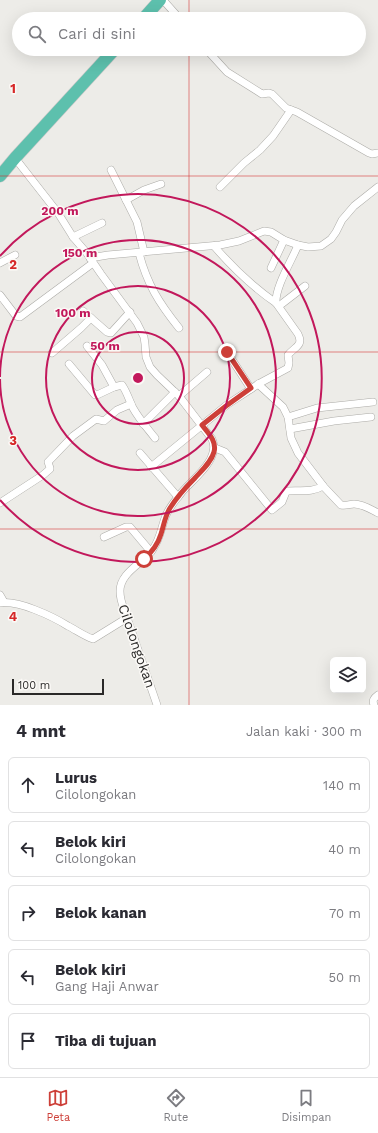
<!DOCTYPE html>
<html lang="id">
<meta charset="utf-8">
<style>
body{margin:0;font-family:"Work Sans",sans-serif;background:#f2f2f3;color:#2b2b33}
.controls{position:absolute;right:12px;bottom:12px;display:grid;overflow:hidden;border-radius:6px;box-shadow:0 4px 16px #0002}
.controls button{width:36px;height:36px;display:grid;place-items:center;padding:0;border:0;border-bottom:1px solid #e1e1e2;background:#fff;color:#2b2b33;font:20px sans-serif}
.scale{position:absolute;left:12px;bottom:10px;width:92px;box-sizing:border-box;padding-left:4px;border:2px solid #2a2928;border-top:0;font-size:11px;line-height:14px;white-space:nowrap;color:#2a2928;-webkit-text-stroke:3px #fbf9f6;paint-order:stroke}
.stop{position:absolute;width:12px;height:12px;margin:-9px;border:3px solid #cd3f38;border-radius:50%;background:#fff}
.stop.end{background:#cd3f38;border-color:#fff;box-shadow:0 1px 4px #0008}
.list{margin:0;padding:0;list-style:none}
h2{display:flex;justify-content:space-between;align-items:center;height:52px;margin:0;padding:0 16px;font-size:17px}
h2 small{font-size:13px;font-weight:400;color:#7c7c81}
.list li{display:grid;grid-template-columns:26px 1fr auto;gap:12px;align-items:center;box-sizing:border-box;height:56px;margin:0 8px 8px;padding:0 8px;border:1px solid #e1e1e2;border-radius:6px}
.list b{display:block;font-size:15px;white-space:nowrap}
.list p{margin:0;font-size:13px;white-space:nowrap;color:#7c7c81}
.list em{font-size:13px;font-style:normal;color:#7c7c81}
.icon{flex:none;width:22px;height:22px;fill:none;stroke:currentColor;stroke-width:2;stroke-linecap:round;stroke-linejoin:round}
.map{position:relative;flex:none;width:378px;height:705px;overflow:hidden}
.search{position:absolute;background:#fff;box-shadow:0 4px 16px #0002;left:12px;right:12px;top:12px;height:44px;display:flex;align-items:center;gap:10px;box-sizing:border-box;padding:0 14px;border-radius:22px;color:#7c7c81;font-size:15px}
.sheet{height:372px;background:#fff}
nav{display:flex;justify-content:space-around;align-items:center;box-sizing:border-box;height:56px;border-top:1px solid #e1e1e2;background:#fff;font-size:11px;color:#7c7c81}
nav a{display:grid;justify-items:center;gap:2px}
nav .on{color:#cd3f38}
.map>svg:first-child{display:block}
.lines{fill:none;stroke-linecap:round;stroke-linejoin:round}
.street-casing{stroke:#acaba7;stroke-width:8}
.highway-casing{stroke:#c8c7c7;stroke-width:13}
.street{stroke:#fff;stroke-width:7}
.highway{stroke:#5dc0ad;stroke-width:12}
.route{stroke:#cd3f38;stroke-width:5}
.grid{fill:none;stroke:#d62828;stroke-width:1;stroke-opacity:0.55}
.ring{fill:none;stroke:#c2185b;stroke-width:2}
.labels{text-anchor:middle;stroke-width:3;stroke-linejoin:round;paint-order:stroke}
.street-label{font-size:14px;fill:#2a2928;stroke:#fbf9f6}
.grid-label{font-size:13px;text-anchor:middle;font-weight:bold;fill:#d62828;stroke:#fbf9f6;stroke-width:3;stroke-linejoin:round;paint-order:stroke}
.centre{fill:#c2185b;stroke:#fbf9f6;stroke-width:2}
.ring-label{font-size:12px;text-anchor:middle;font-weight:bold;fill:#c2185b;stroke:#fbf9f6;stroke-width:3;stroke-linejoin:round;paint-order:stroke}
</style>
<div class="map">
<svg width="378" height="705" viewBox="0 0 378 705">
<rect width="100%" height="100%" fill="#edece8"/>
<g class="lines">
<g class="street-casing">
<g id="street">
<path d="M163,0L180,19"/>
<path d="M206,49L227,72L262,94L269,93L272,94L286,108L297,112L369,153L372,154L378,153"/>
<path d="M15,158L58,213L73,237L86,252L101,274L137,323L144,337L145,344L146,357L150,367L157,375L179,396L212,439C221,459 193,479 182,492C176,500 168,508 165,518C161,529 160,539 153,549C144,563 120,572 120,591C120,598 122,604 124,609L157,705"/>
<path d="M111,170L137,222L144,252"/>
<path d="M220,187L244,163L260,150L273,136L291,110"/>
<path d="M126,200L144,190L161,184"/>
<path d="M73,237L102,223"/>
<path d="M214,246C232,267 253,287 276,303"/>
<path d="M139,253C147,284 159,303 179,328"/>
<path d="M90,258L108,255L220,245L239,241L264,231L271,232L284,240L298,245L308,247L321,246L331,239L336,232L342,220L354,206L378,187"/>
<path d="M0,263L15,255"/>
<path d="M271,268L284,240"/>
<path d="M0,295L16,316L20,317L93,263"/>
<path d="M279,306L305,286"/>
<path d="M83,311L107,332L111,333L130,312"/>
<path d="M87,346L102,365L114,387"/>
<path d="M227,352L251,389"/>
<path d="M52,353L81,328L91,318"/>
<path d="M69,364L95,395H97L114,387L122,385C127,392 129,400 133,408C139,419 148,429 155,438"/>
<path d="M258,384L283,407L288,417L291,438L298,453L324,487L341,505C346,506 350,504 354,504C363,504 370,509 378,513"/>
<path d="M179,396L207,372"/>
<path d="M288,417L317,408L373,402"/>
<path d="M143,424L175,392"/>
<path d="M290,429L334,421L371,417"/>
<path d="M215,448L225,452L272,510L282,502L286,492L288,491C300,490 312,493 323,486"/>
<path d="M140,453L178,497"/>
<path d="M151,467L228,404L260,383L288,368L289,363L288,355C294,347 304,346 298,334L276,303C275,287 292,260 298,245"/>
<path d="M0,503L43,475L50,469V468L48,462L49,461L73,436L96,419L104,421L117,410L131,404"/>
<path d="M104,537L126,527H130L151,552"/>
<path d="M0,595L4,602"/>
<path d="M0,603C18,600 52,616 68,626C76,630 84,636 93,639L127,618"/>
<path d="M374,705C372,700 374,698 378,695"/>
</g>
</g>
<g class="highway-casing">
<g id="highway">
<path d="M143,19L160,0"/>
<path d="M0,176L15,158L115,49"/>
</g>
</g>
<use href="#street" class="street"/>
<use href="#highway" class="highway"/>
</g>
<g class="lines">
<path class="route" d="M144,559C152,552 158,544 161,534C164,525 165,516 170,508C177,497 185,488 194,479C201,471 211,463 214,452C217,441 208,433 202,425L226,406L251,388L227,352"/>
</g>
<path class="grid" d="M189,0V19M189,49V705M0,176H378M0,352H378M0,529H378"/>
<g class="ring">
<circle cx="138" cy="378" r="46"/>
<circle cx="138" cy="378" r="92"/>
<path d="M0 377A138 138 0 1 1 0 379"/>
<path d="M0 256A184 184 0 1 1 0 500"/>
</g>
<g class="labels">
<g class="street-label">
<text transform="translate(137 646) rotate(71)" y="5">Cilolongokan</text>
</g>
</g>
<g class="grid-label">
<text x="13" y="93">1</text>
<text x="13" y="269">2</text>
<text x="13" y="445">3</text>
<text x="13" y="621">4</text>
</g>
<circle cx="138" cy="378" r="6" class="centre"/>
<g class="ring-label">
<text x="60" y="215">200 m</text>
<text x="80" y="257">150 m</text>
<text x="73" y="317">100 m</text>
<text x="105" y="350">50 m</text>
</g>
</svg>
<div class="controls">
<button><svg class="icon" aria-label="layers" viewBox="0 0 24 24"><path d="M12 4l9 5-9 5-9-5zM3 14l9 5 9-5"/></svg></button>
</div>
<div class="scale">100 m</div>
<div class="stop" style="left:144px;top:559px"></div>
<div class="stop end" style="left:227px;top:352px"></div>
<div class="search"><svg class="icon" aria-label="search" viewBox="0 0 24 24"><circle cx="10" cy="10" r="6"/><path d="M15 15l6 6"/></svg>Cari di sini</div>
</div>
<section class="sheet">
<h2>4 mnt<small>Jalan kaki · 300 m</small></h2>
<ul class="list">
<li><svg class="icon" aria-label="ahead" viewBox="0 0 24 24"><path d="M12 20V5M6 11l6-6 6 6"/></svg><div><b>Lurus</b><p>Cilolongokan</p></div><em>140 m</em></li>
<li><svg class="icon" aria-label="left" viewBox="0 0 24 24"><path d="M17 20v-9H6M10 6l-5 5 5 5"/></svg><div><b>Belok kiri</b><p>Cilolongokan</p></div><em>40 m</em></li>
<li><svg class="icon" aria-label="right" viewBox="0 0 24 24"><path d="M7 20v-9h11M14 6l5 5-5 5"/></svg><div><b>Belok kanan</b></div><em>70 m</em></li>
<li><svg class="icon" aria-label="left" viewBox="0 0 24 24"><path d="M17 20v-9H6M10 6l-5 5 5 5"/></svg><div><b>Belok kiri</b><p>Gang Haji Anwar</p></div><em>50 m</em></li>
<li><svg class="icon" aria-label="arrive" viewBox="0 0 24 24"><path d="M6 21V4h12l-3 4 3 4H6"/></svg><div><b>Tiba di tujuan</b></div></li>
</ul>
</section>
<nav>
<a class="on"><svg class="icon" aria-label="map" viewBox="0 0 24 24"><path d="M3 6l6-2 6 2 6-2v14l-6 2-6-2-6 2zM9 4v14M15 6v14"/></svg>Peta</a>
<a><svg class="icon" aria-label="directions" viewBox="0 0 24 24"><path d="M12 3l9 9-9 9-9-9zM9 14v-3h6M13 9l2 2-2 2"/></svg>Rute</a>
<a><svg class="icon" aria-label="saved" viewBox="0 0 24 24"><path d="M7 4h10v16l-5-4-5 4z"/></svg>Disimpan</a>
</nav>
